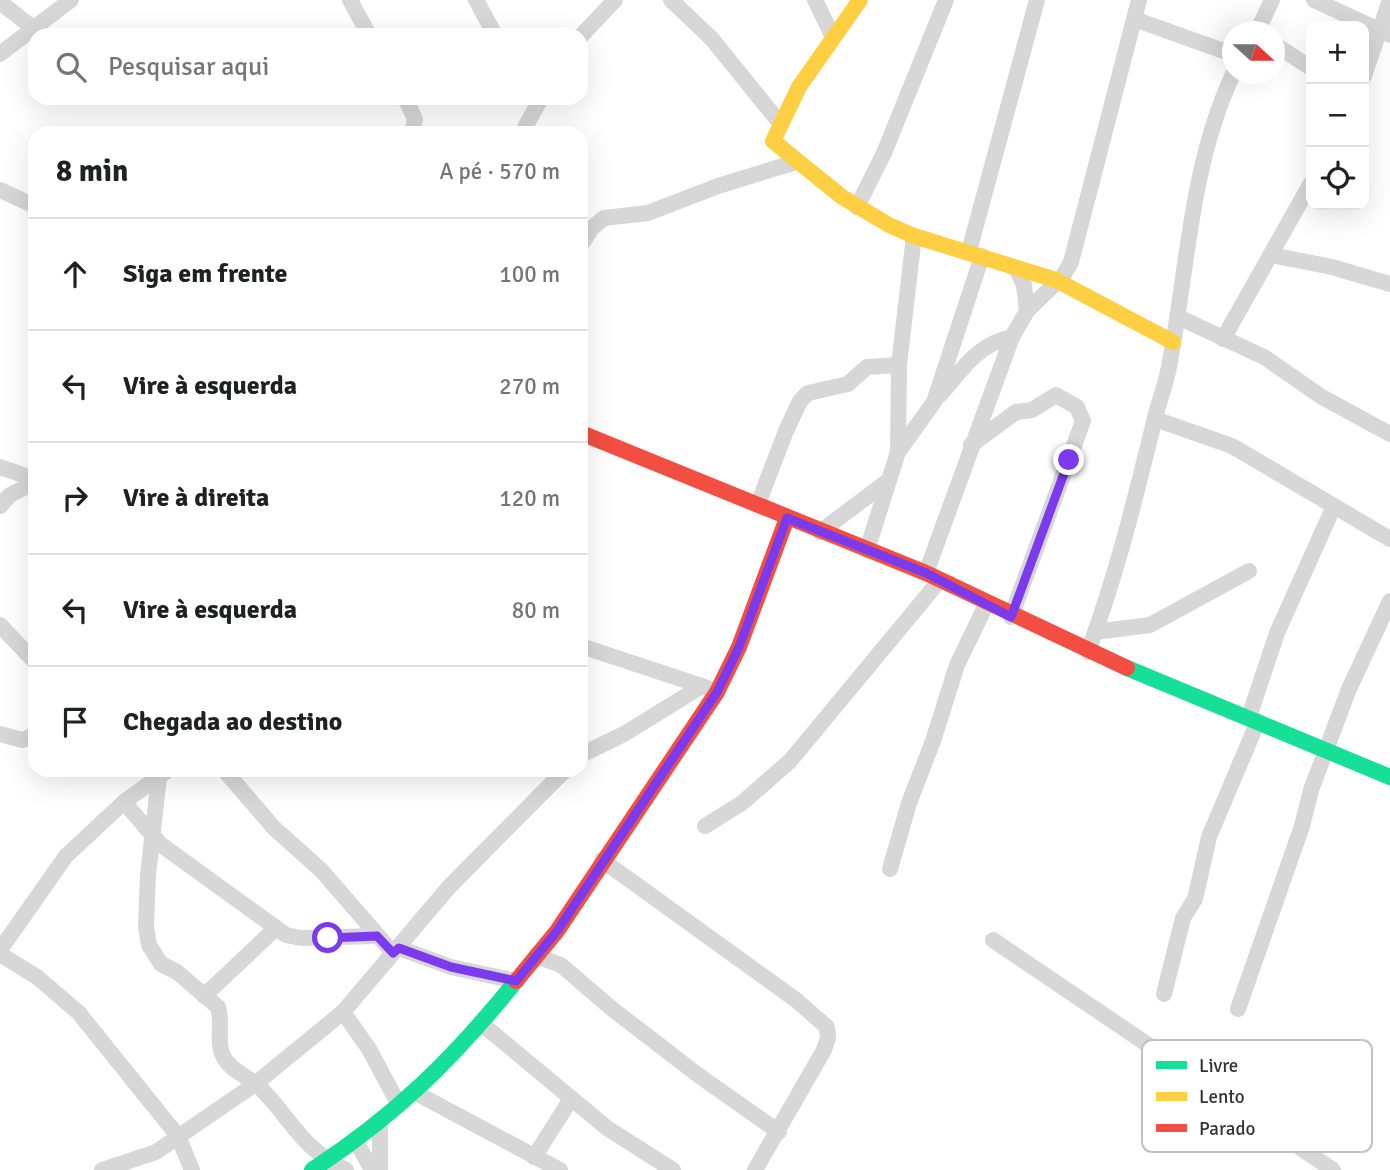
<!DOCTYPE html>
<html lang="pt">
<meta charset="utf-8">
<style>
body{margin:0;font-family:Signika,sans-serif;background:#f2f2f2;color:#202124}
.controls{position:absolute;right:21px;top:21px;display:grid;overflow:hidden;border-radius:14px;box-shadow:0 7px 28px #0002}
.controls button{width:63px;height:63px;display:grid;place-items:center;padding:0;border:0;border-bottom:2px solid #e0e0e0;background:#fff;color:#202124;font:35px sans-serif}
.compass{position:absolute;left:1222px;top:21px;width:63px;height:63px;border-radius:50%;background:#fff;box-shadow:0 7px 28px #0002;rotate:111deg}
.stop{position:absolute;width:21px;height:21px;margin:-16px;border:5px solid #7c3aed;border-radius:50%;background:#fff}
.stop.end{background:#7c3aed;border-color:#fff;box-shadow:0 2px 7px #0008}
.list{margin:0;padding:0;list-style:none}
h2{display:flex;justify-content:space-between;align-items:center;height:91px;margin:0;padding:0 28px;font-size:30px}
h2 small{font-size:23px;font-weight:400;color:#757577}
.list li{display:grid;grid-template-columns:46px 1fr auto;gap:21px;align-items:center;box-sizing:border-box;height:112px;padding:0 28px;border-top:2px solid #e0e0e0}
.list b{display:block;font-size:26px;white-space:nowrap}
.list em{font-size:23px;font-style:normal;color:#757577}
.icon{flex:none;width:38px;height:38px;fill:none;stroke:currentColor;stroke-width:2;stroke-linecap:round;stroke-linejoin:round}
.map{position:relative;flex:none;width:1390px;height:1170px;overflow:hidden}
.search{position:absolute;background:#fff;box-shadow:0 7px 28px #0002;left:28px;top:28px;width:560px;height:77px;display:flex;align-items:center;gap:18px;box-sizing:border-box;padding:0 24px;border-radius:21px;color:#757577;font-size:26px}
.panel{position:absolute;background:#fff;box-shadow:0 7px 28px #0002;left:28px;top:126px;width:560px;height:651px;border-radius:21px}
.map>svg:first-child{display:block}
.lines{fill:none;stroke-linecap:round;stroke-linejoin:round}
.street{stroke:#d7d7d7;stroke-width:16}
.fast{stroke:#16e098;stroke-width:16}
.slow{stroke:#ffcf43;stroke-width:16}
.jam{stroke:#f24e42;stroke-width:16}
.route{stroke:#7c3aed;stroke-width:9}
.key{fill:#fff;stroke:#c2c2c2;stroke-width:2}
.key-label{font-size:19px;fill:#333}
</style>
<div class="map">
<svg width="1390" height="1170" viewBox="0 0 1390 1170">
<rect width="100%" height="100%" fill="#fff"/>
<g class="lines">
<g class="street">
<path d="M350,0L369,35"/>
<path d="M476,0L495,35"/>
<path d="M671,0L712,39L779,122"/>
<path d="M815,0L832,35"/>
<path d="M1314,0L1390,35"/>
<path d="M0,2L33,28"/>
<path d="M1134,19L1232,54"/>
<path d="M1257,32L1272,0"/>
<path d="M581,36L615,0"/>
<path d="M1274,44L1311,68"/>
<path d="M0,54L71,0"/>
<path d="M1364,76L1390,0"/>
<path d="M405,98L415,119L412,133"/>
<path d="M522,133L541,98"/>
<path d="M0,190L35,206"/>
<path d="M857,207L884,153L946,0"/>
<path d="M581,245L592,228L604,218L648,213L718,186L796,162"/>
<path d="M969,251L1037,0"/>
<path d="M1271,255L1332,267L1390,284"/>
<path d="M1017,270L1024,285L1027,311"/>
<path d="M1178,317L1264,357L1322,397L1390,434"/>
<path d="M1223,339L1311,183"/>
<path d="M940,395C962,370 977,344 1012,337"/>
<path d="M1155,419L1232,446L1390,539"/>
<path d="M971,445L1016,412L1032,410L1056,395L1077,407L1083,421L1011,617"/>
<path d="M898,452L899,365L914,236"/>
<path d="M0,467L35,479"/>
<path d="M758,504L786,431L800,401L808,393L848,384L867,367L899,365"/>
<path d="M0,506L10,495L35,482"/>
<path d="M820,532L888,481"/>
<path d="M867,550L898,452L934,402L982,256"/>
<path d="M926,573L1012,337L1027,311L1063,276L1071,262L1139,0"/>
<path d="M0,625L35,662"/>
<path d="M1095,632L1150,625L1249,571"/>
<path d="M581,646L702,686"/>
<path d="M1088,652C1117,574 1135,499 1155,418C1159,401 1166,384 1169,367C1188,267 1190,167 1233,74"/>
<path d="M1249,717L1277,633L1334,506"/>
<path d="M0,734L22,740L35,735"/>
<path d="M581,755L624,734L702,686L717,692"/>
<path d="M224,770L274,828L321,870L393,953"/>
<path d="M159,777L148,875L146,926L149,945L161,964L177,972L218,1007C223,1023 216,1041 223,1056C230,1070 245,1075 256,1084C291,1116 297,1146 346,1170"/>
<path d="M124,802L160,844L286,935L301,938L377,936"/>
<path d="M705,826L742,803L790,761L940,580"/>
<path d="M602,860L796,1000L827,1027L828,1038L824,1050L755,1170"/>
<path d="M890,869L909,803L933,741L957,665L986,605"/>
<path d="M993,940L1333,1170"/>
<path d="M399,948L451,967L516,981"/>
<path d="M0,950L66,856L124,802L168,770"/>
<path d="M0,954L37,977L78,1012L178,1136L192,1170"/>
<path d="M536,956L561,965L611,1008L698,1075L779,1132"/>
<path d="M1164,994L1183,918L1195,899L1209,837L1258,721"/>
<path d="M204,996L275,929"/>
<path d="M1238,1009L1302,826L1311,790L1349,689L1390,601"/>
<path d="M343,1012L369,1049L399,1105"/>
<path d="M482,1024L607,1128L673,1170"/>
<path d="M416,1093L560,1170"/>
<path d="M380,1123V1170"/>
<path d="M356,1141L372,1170"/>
<path d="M534,1157L571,1099"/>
<path d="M102,1170L156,1152L255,1084L343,1012L449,887L565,770"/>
</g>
<g class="fast">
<path d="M1127,668L1390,777"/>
<path d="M312,1170C396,1115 453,1059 516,981"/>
</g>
<path class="slow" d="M860,0L799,87L773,141L842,197L889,225L914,236L1056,280L1173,342"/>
<g class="jam">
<path d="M581,433L926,573L1127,668"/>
<path d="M516,981L557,931L717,692L739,647L787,518"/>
</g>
</g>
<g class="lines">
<path class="route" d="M328,938L377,936L393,953L399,948L451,967L516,981L557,931L717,692L739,647L787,518L926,573L1011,617L1069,460"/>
</g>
<rect x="1142" y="1040" width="230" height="112" rx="10" class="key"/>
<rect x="1156" y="1061" width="31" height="8" fill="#16e098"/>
<rect x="1156" y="1092" width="31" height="9" fill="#ffcf43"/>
<rect x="1156" y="1124" width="31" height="8" fill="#f24e42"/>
<g class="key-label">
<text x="1199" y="1072">Livre</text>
<text x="1199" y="1103">Lento</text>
<text x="1199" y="1135">Parado</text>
</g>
</svg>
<div class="controls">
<button>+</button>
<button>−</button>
<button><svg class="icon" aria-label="locate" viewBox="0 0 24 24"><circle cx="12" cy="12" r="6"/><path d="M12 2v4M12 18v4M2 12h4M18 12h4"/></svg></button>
</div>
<svg class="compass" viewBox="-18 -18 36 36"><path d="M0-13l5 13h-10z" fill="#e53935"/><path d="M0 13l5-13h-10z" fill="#757577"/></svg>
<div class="stop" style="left:328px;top:938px"></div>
<div class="stop end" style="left:1069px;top:460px"></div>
<div class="search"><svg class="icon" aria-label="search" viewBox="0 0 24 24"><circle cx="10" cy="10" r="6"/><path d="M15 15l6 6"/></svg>Pesquisar aqui</div>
<section class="panel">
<h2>8 min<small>A pé · 570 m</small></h2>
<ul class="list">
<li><svg class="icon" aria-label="ahead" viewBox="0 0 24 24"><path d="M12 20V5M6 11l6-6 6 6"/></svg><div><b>Siga em frente</b></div><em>100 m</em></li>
<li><svg class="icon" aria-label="left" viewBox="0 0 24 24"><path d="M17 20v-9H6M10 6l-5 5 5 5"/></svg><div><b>Vire à esquerda</b></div><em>270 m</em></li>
<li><svg class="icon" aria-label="right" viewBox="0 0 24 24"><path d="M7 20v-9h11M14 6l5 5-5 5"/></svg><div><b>Vire à direita</b></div><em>120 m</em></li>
<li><svg class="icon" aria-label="left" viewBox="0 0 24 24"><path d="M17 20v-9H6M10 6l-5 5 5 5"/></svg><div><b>Vire à esquerda</b></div><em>80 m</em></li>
<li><svg class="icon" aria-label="arrive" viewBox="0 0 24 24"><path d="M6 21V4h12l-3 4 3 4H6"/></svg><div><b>Chegada ao destino</b></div></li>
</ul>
</section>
</div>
